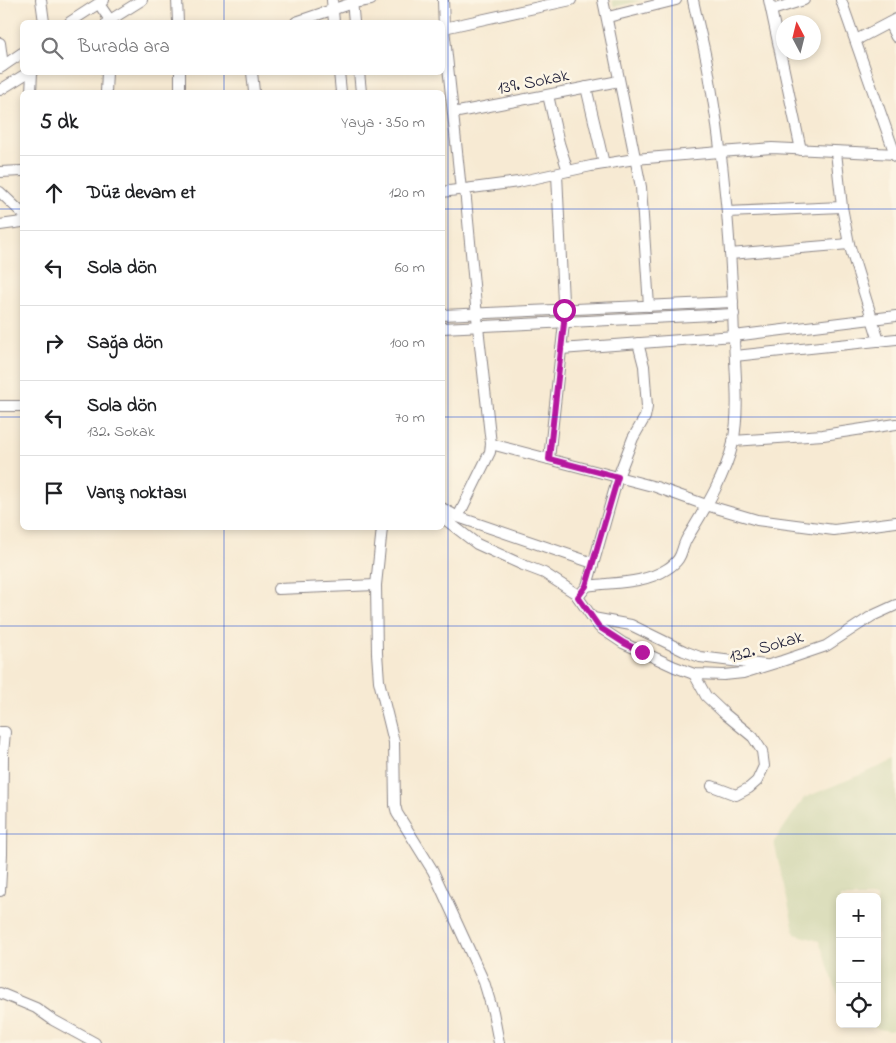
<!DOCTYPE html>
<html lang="tr">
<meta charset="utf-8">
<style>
body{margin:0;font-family:"Indie Flower",sans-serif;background:#f2f2f2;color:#202124}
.controls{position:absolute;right:15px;bottom:15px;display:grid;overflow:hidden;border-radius:8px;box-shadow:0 2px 8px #0003}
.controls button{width:45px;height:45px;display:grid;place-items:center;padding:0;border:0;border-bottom:1px solid #e0e0e0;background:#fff;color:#202124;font:25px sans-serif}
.compass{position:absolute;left:776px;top:15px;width:45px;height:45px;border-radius:50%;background:#fff;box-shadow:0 2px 8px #0003;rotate:353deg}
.stop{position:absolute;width:15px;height:15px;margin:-11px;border:4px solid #b5179e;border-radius:50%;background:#fff}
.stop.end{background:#b5179e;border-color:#fff;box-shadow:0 1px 5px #0008}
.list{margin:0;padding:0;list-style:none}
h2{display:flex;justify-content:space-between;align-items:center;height:65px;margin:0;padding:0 20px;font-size:21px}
h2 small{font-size:16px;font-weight:400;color:#757577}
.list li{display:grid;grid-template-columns:32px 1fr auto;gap:15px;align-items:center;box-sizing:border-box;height:75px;padding:0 20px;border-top:1px solid #e0e0e0}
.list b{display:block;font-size:19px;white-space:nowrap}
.list p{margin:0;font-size:16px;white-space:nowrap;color:#757577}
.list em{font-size:16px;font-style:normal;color:#757577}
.icon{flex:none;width:28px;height:28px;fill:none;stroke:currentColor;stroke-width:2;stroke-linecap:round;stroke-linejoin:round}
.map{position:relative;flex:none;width:896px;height:1043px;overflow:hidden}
.search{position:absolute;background:#fff;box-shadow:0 2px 8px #0003;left:20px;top:20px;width:425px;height:55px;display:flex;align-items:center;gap:12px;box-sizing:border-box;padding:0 18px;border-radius:8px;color:#757577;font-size:19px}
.panel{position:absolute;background:#fff;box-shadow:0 2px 8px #0003;left:20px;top:90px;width:425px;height:440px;border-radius:8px}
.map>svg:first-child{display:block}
.built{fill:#dcdebc}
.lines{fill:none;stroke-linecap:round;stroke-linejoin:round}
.minor-casing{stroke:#8c8687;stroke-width:12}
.minor{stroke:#fff;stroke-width:10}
.route{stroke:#b5179e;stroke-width:6}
.grid{fill:none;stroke:#1d4ed8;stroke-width:1;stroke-opacity:0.55}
.labels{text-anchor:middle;stroke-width:5;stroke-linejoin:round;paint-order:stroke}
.street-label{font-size:18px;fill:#22223b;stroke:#fcf5e5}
</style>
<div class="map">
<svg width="896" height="1043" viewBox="0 0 896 1043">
<rect width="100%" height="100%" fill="#fcf5e5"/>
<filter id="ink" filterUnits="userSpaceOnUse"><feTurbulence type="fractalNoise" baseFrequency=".02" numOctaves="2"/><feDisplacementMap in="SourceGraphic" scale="10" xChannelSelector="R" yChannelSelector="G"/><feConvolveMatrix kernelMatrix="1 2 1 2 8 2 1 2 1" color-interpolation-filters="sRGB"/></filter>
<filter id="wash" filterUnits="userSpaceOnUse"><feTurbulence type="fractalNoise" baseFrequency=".0096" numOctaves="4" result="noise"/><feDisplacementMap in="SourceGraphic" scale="20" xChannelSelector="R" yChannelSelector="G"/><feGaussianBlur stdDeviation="1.12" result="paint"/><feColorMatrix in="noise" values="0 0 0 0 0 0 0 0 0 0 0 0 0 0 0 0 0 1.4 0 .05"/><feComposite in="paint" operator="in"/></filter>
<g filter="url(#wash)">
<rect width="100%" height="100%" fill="#f7ead3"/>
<g class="built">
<path d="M612,0H643L614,7Z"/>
<path d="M896,760V1029L889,1031L856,1024H877V897H840V1000L819,941L795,934L774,842L804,798Z"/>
</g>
</g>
<g filter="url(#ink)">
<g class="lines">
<g class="minor-casing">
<g id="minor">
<path d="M41,0L44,22"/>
<path d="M177,0L178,22"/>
<path d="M332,0L334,22"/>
<path d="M352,0L354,22"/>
<path d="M443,0L444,28L461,190"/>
<path d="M603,0L641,187L649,306"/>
<path d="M769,0L801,150"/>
<path d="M841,0L896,157"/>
<path d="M99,4L110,20V22"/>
<path d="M772,10L804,0"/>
<path d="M608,17L676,0"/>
<path d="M70,22L104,0"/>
<path d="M107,22L142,0"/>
<path d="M296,22L352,3L371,0"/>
<path d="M889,23L896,37"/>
<path d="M444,28L571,0"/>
<path d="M856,40L896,19"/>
<path d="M0,43L3,66"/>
<path d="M0,68L22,53"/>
<path d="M252,72L254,92"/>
<path d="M339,72L341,92"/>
<path d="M359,72L361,92"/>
<path d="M586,87L604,164"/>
<path d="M0,90L29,72"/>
<path d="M31,92L32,72"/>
<path d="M106,92L107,72"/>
<path d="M180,92V72"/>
<path d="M548,95L559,143L568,171"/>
<path d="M453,113L619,81"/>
<path d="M836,152L842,207L849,244L879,341"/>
<path d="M0,172L22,171"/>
<path d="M0,192L22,213"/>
<path d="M442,192L518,182L591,166L635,159L720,152L772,148L896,154"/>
<path d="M727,212L842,207"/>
<path d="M0,225L22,222"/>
<path d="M730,254L849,244"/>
<path d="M442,315L733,302"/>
<path d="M442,328L734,314"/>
<path d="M561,349L734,336L896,316"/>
<path d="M735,356L896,339"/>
<path d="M0,406H22"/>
<path d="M733,441L823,435L896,424"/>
<path d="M491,444L656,487L706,505L757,520L834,530L896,522"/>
<path d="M549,459L564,323L557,174"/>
<path d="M442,508L458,517L593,563"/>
<path d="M442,517L477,544L523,565L544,573L575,593L599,627L623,643L675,667L694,674L724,675L743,673L782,661L826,646L872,616L896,605"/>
<path d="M458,517L490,452L491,444L478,327L465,189"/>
<path d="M382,528L376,585L377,653L379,681L394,742L395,805L397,813L433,871L484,982L493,1012L499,1043"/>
<path d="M587,586L618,477L633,438L645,417L647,407L644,366L638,343"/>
<path d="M278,589L376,585"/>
<path d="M578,597L587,586C613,582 644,584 667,569C686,557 679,549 689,535C705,509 726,474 733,443C740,409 735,373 734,338C732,250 724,161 709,74C705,49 698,25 693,0"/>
<path d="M593,618L631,625L684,651L700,657L765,665"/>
<path d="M694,674L706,696L725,714L753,737L762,751L764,766L757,781L749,788L736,795L712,786"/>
<path d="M0,732H5L3,754L2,854L0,891"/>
<path d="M0,993L36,1008L53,1020L95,1043"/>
</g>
</g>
<use href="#minor" class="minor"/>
</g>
</g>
<g class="lines" filter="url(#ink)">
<path class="route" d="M564,310V323L549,459L618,477L586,586L578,597L599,627L624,643L642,652"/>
</g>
<path class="grid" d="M224,0V22M448,0V1043M672,0V1043M224,72V92M0,209H22M442,209H896M0,417H22M442,417H896M224,528V1043M0,626H896M0,834H896"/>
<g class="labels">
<g class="street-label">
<text transform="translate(533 81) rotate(-11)" y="6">139. Sokak</text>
<text transform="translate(766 646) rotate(-16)" y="6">132. Sokak</text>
</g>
</g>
</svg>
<div class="controls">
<button>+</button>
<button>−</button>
<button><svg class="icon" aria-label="locate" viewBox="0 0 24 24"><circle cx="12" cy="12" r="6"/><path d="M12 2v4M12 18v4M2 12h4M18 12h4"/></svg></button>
</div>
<svg class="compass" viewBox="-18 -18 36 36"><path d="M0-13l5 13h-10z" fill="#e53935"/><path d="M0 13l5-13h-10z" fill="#757577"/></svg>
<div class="stop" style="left:564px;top:310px"></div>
<div class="stop end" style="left:642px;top:652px"></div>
<div class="search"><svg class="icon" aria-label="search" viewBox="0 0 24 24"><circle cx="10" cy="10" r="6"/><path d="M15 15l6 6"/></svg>Burada ara</div>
<section class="panel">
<h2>5 dk<small>Yaya · 350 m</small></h2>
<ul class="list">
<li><svg class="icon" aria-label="ahead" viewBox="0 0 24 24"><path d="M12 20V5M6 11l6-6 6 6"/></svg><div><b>Düz devam et</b></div><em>120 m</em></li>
<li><svg class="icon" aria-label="left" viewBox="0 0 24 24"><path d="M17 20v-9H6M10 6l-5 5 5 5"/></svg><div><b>Sola dön</b></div><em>60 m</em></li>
<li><svg class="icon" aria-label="right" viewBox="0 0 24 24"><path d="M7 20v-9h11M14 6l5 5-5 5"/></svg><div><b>Sağa dön</b></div><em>100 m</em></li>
<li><svg class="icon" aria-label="left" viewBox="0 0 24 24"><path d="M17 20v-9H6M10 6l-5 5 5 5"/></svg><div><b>Sola dön</b><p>132. Sokak</p></div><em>70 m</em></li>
<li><svg class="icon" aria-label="arrive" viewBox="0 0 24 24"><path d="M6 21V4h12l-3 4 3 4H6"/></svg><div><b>Varış noktası</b></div></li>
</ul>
</section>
</div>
